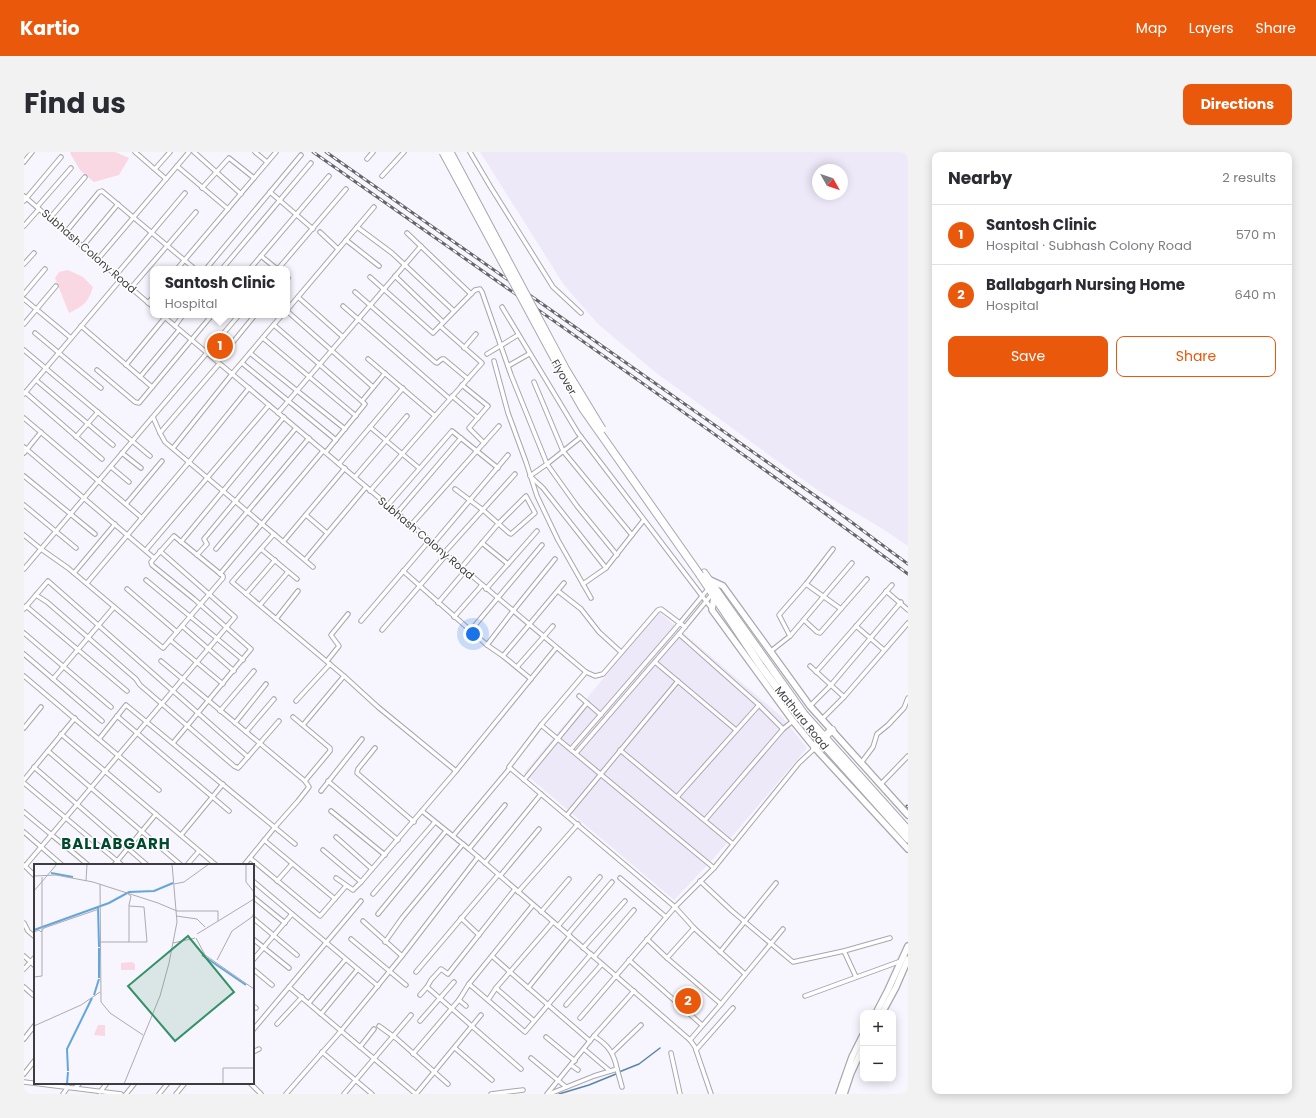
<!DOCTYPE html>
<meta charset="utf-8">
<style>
body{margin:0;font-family:Poppins,sans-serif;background:#f2f2f3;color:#2b2b33}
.controls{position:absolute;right:12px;bottom:12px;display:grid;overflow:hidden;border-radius:8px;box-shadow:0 2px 10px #0003}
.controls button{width:36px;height:36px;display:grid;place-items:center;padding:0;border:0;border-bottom:1px solid #e1e1e2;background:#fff;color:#2b2b33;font:20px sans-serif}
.compass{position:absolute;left:788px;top:12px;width:36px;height:36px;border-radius:50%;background:#fff;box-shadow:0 2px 10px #0003;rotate:130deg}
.you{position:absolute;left:449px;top:482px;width:14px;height:14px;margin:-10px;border:3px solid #fff;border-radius:50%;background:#1a73e8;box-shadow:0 0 0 6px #1a73e833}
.badge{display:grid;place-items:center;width:26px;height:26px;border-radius:50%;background:#ea580c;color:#fff;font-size:13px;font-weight:700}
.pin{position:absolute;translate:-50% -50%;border:2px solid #fff;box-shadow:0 1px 4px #0006}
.popup{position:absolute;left:126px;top:114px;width:140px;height:52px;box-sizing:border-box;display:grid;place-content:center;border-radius:8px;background:#fff;filter:drop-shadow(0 1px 3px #0005);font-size:13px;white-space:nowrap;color:#7c7c81}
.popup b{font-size:15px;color:#2b2b33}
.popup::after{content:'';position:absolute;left:50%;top:100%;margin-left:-8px;border:8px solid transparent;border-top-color:#fff}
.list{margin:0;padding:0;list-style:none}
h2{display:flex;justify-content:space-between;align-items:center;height:52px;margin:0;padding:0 16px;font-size:17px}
h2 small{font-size:13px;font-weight:400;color:#7c7c81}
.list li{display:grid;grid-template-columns:26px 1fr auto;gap:12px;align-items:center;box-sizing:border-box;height:60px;padding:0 16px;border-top:1px solid #e1e1e2}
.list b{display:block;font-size:15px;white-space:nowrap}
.list p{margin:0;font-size:13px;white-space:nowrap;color:#7c7c81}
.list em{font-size:13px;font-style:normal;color:#7c7c81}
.actions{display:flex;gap:8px;padding:12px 16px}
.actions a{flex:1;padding:9px 0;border:1px solid #ea580c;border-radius:8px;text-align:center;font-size:14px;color:#ea580c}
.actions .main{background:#ea580c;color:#fff}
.map{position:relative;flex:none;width:884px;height:942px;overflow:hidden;border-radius:8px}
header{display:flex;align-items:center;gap:24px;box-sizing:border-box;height:56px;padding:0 20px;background:#ea580c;color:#fff}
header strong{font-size:19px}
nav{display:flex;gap:22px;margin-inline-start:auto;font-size:14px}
.intro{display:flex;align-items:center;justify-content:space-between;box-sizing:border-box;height:96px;padding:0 24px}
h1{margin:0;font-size:28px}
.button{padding:10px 18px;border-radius:8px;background:#ea580c;color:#fff;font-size:14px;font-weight:700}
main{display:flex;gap:24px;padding:0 24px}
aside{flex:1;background:#fff;border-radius:8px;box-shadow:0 2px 10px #0003}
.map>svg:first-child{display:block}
.built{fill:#eee9f9;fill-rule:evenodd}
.green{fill:#fad8e3}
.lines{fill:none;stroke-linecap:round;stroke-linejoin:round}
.stream{stroke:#5886ad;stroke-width:1.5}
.street-casing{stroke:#a9a6ae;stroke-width:5.5}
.secondary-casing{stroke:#a9a6ae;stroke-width:8}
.highway-casing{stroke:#a9a6ae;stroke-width:9}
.street{stroke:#fff;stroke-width:3.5}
.secondary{stroke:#fff;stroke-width:5.5}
.highway{stroke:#fff;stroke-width:7}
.rail-casing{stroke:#66656a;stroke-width:3}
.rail{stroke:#fff;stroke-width:1.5;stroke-dasharray:4.5;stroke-linecap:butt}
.highway-bridge-casing{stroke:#a9a6ae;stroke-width:9;stroke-linecap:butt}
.highway-bridge{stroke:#fff;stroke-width:7}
.labels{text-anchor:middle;stroke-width:3;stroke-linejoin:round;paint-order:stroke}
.street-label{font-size:11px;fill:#3d3c40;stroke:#fff}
.district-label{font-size:15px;font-weight:bold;letter-spacing:1px;fill:#014a2f;stroke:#fff}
.inset-river{fill:none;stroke:#64a6dc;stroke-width:2}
.inset-road{fill:none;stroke:#adabb1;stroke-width:1}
.view{fill:#359167;fill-opacity:0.15;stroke:#359167;stroke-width:2}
.inset-edge{fill:none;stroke:#3d3c40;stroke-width:2}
</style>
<header>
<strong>Kartio</strong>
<nav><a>Map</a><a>Layers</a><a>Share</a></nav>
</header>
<div class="intro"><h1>Find us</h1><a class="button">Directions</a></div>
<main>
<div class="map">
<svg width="884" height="942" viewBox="0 0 884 942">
<rect width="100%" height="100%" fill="#f7f5fd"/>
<g class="built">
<path d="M456,0H884V394L859,377L796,340L631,220L574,172L540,133ZM794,18H818V42H794Z"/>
<path d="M635,460L758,565L783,596L689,707L650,748L500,621Z"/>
</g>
<g class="green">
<path d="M47,0H91L105,6L95,23L70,30L56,18L46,1Z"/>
<path d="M44,118L59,125L69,135C64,151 59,154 45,161L31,126L35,120Z"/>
</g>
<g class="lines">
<g class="stream">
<path d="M595,920L615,912L636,896"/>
<path d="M535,942L565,933L592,922"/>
</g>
<g class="street-casing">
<g id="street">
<path d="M111,0L142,27"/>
<path d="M170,0L217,42"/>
<path d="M231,0L243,10"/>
<path d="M446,0L466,34L529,135L557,161"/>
<path d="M343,7L349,0"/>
<path d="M0,10L8,0"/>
<path d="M153,14L204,57"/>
<path d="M131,17L146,0"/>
<path d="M358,24L380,0"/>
<path d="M178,36L205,6L230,26"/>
<path d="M246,40L289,77"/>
<path d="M0,44L129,155"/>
<path d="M0,49L37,5"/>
<path d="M13,55L47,16"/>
<path d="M26,66L61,25"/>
<path d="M0,74L15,57"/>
<path d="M333,75L368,101L430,159"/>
<path d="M42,80L75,40L78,39L171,117"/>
<path d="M296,80L314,97"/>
<path d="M383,81L447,142"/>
<path d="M322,88L355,114"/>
<path d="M59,94L94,52"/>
<path d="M237,104L253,117"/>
<path d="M74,107L165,0"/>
<path d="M0,112L10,101"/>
<path d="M153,117L252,0"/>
<path d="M182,117L277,3"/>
<path d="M198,117L287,11"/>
<path d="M226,117L305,24"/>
<path d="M254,117L322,37"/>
<path d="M92,123L161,41"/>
<path d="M371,124L419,170"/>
<path d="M346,125L409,181L447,142L451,138L456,137L458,140L487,223L523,312L553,354L593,403"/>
<path d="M263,127L264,126"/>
<path d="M107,136L172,60"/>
<path d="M331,140L411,210L413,211L418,207H420L444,227"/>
<path d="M0,142L21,117"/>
<path d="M274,145L319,185"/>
<path d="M0,147L47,186"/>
<path d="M124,151L129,145"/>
<path d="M319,154L426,247"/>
<path d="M478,155L554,281L688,457"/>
<path d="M263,158L350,55"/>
<path d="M263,159L349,235"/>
<path d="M138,163L562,520L571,524L579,522L634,458L637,457L661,475"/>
<path d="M0,172L32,134"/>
<path d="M250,173L341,252L302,300"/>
<path d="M57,174L128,235"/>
<path d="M151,174L159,163"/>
<path d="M11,181L77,236"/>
<path d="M239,186L332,264"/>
<path d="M193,189L205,195L231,163"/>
<path d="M440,196L452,182"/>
<path d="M0,198L126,304"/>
<path d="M226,201L321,277"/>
<path d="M463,202L494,183"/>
<path d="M344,207L411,264"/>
<path d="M470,209L484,261L502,310L513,344L534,388L559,432L582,416L619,369"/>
<path d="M218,211L312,288"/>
<path d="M102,213L143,163"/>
<path d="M484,214L505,202"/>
<path d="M73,218L111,250L115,251L188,163"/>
<path d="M116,225L155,178"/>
<path d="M12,228L89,293"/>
<path d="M510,230L539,299L608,383"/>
<path d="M438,233L464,254L445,276L460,291"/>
<path d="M1,240L78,307"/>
<path d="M0,242L97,127"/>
<path d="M428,244L454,266"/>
<path d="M338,249L361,221"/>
<path d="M254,261L397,94"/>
<path d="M129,265L136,281L141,290L289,415"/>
<path d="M0,266L118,366"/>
<path d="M346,275L395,316"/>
<path d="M136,281L195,212"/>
<path d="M52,285L74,260"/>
<path d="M557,285L523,312L506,324L519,336L582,416"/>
<path d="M0,295L130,406"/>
<path d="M149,296L208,222L258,163"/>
<path d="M0,301L17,280"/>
<path d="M98,301L117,316"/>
<path d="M315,312L379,236"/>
<path d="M87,315L105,330"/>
<path d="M0,324L71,382"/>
<path d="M331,325L383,264"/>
<path d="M431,337L459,358L485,381L487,382L511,361L502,344L474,372L437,416"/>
<path d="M346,339L411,264L458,211L416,174"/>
<path d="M102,352L138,309"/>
<path d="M0,353L52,396"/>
<path d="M364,353L428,279L474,316"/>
<path d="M373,361L437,286"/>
<path d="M282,363L303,381"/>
<path d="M387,373L475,274"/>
<path d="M250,382L208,430L320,524L354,555L432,619"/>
<path d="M0,383L17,397L44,416L139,496L140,495C160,472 179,449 199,426V424L150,384L127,410L128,413L170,447L227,497L149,591"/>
<path d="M157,390L260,265"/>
<path d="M259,390L321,316"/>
<path d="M458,391L484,412"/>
<path d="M409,392L484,303"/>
<path d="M192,397L285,286"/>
<path d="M237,397L273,427"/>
<path d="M122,398L245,253"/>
<path d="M420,401L491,322"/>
<path d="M173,403L183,392L180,387L272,276"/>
<path d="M281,408L342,335"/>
<path d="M0,417L215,163"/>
<path d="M379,419L463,493L479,504L507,527"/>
<path d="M50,421L91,372"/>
<path d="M196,422L299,299"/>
<path d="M122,428L219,508"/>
<path d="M63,431L165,310L225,236"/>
<path d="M559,432L567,446"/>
<path d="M782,432L817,457"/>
<path d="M103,437L153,480"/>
<path d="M462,437L513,379"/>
<path d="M534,439L557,457L575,480L597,500"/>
<path d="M862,439L884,458"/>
<path d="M222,442L251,408"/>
<path d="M12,443L23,450L112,527L116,533L210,614L214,616L216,614L255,569"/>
<path d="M414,451L441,419"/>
<path d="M236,453L264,420"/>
<path d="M2,454L103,539"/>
<path d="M0,457L24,429L224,605"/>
<path d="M430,465L458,433"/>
<path d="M252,467L274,439"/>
<path d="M780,468L793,480L796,481L843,427"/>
<path d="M337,469L405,389"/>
<path d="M158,474L210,519"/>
<path d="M832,474L860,498"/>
<path d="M358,478L422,403"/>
<path d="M447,478L518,393"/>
<path d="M0,481L87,555"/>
<path d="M655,482L735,553L759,577L681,668"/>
<path d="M766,484L828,411"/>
<path d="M146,488L199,532"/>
<path d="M463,493L489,459L531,407"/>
<path d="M747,499L766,484L755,463L782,432L809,397"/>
<path d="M0,502L78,569"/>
<path d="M479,504L540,431"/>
<path d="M137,509L281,629L285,635L274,649L251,675L220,713"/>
<path d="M303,509L315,494L307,483L324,462"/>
<path d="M631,510L712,578"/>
<path d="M786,514L820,545"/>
<path d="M493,515L529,474"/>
<path d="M562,520L517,573L485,615L651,755L670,776"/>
<path d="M792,520L868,433"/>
<path d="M0,524L135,638"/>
<path d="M29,527L90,455"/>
<path d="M555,544L577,563"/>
<path d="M272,549L306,512"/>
<path d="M786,554L807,533L877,450"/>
<path d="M196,559L230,519"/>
<path d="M93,564L205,659"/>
<path d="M269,565L306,596V599L281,629"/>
<path d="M798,567L820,545L884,471"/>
<path d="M211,571L242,532"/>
<path d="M279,573L320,524"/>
<path d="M517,573L690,716"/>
<path d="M0,576L17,555"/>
<path d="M759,577L769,569"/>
<path d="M222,580L250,547"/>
<path d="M37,582L192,713"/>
<path d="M75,587L102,553L271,692"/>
<path d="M351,596L334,617L333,621L390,670"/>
<path d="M547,597L656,471L684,437"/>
<path d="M596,598L709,692"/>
<path d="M24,599L157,713"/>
<path d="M552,601L661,475L688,442"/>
<path d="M837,611L849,595L853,582L864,573L880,556L884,546"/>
<path d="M10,615L123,713"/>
<path d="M0,628L51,566"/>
<path d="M500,628L563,551"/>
<path d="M304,629L374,688"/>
<path d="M0,631L98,713"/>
<path d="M856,633L884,604"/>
<path d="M297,639L338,587"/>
<path d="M653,645L735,553"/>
<path d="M307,659L361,703"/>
<path d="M398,659L445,697L666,888L671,895L673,901L687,942"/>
<path d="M0,660C21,678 43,695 64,713"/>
<path d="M543,663L654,529"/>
<path d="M0,680L38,713"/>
<path d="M157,683L199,632"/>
<path d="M429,684L486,616"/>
<path d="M312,685L348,717"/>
<path d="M240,688L311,747"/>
<path d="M445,697L481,653"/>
<path d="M299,698L337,730"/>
<path d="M226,706L296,764L322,734"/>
<path d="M461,711L517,642"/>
<path d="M0,713L11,724"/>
<path d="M90,713L132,662"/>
<path d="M163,713L175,699"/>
<path d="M1,714L211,465L136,399"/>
<path d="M476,724L515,677"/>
<path d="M312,726L329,738L337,730L432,619L532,496"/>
<path d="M596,726L642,765"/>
<path d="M229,729L354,834"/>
<path d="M253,729L268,712"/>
<path d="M676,729L708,759L769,810L820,799L866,786"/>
<path d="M491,737L424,822L417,817L407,828L403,835L497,917"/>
<path d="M494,740L554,672"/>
<path d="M349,742L411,670"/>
<path d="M229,745L261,771"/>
<path d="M517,760L545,727"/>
<path d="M354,762L422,679"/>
<path d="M229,766L273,803"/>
<path d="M437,766L455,783"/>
<path d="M339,769L378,804"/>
<path d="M0,771L4,779L11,785"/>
<path d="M534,774L576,725"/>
<path d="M544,782L588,730"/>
<path d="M229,787L265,816"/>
<path d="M327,787L382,833"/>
<path d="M623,787L643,806L697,852"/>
<path d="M361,790L378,766L439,692"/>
<path d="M559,796L601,749"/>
<path d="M820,799L832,825"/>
<path d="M696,800L752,731"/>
<path d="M0,804L11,814"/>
<path d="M468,804L486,820L566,889"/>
<path d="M570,805L610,758"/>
<path d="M643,806L670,776L721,822"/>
<path d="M229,808L268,762"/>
<path d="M605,808L678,873"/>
<path d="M0,817L11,805"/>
<path d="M229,817L248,833"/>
<path d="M392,820L474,723"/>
<path d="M445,832L501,880L567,802"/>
<path d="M0,835L9,843"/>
<path d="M265,835L392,942"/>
<path d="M472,836L510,869"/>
<path d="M504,836L546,784"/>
<path d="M396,843L403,835"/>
<path d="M781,844L877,809"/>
<path d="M435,848L442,854"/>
<path d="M464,848L472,836L529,770"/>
<path d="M285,851L321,808"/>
<path d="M542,853L578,812"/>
<path d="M229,854L232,856"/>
<path d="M297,862L333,818"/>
<path d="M556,866L651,755L690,716L775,611L791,596"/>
<path d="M396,869L430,830"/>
<path d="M253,872L278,845"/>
<path d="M355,874L373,887L424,932"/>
<path d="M229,878L337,749"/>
<path d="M522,885L551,909"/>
<path d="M0,887L11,873"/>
<path d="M666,888L697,852L759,777"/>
<path d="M336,895L350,877"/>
<path d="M431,896L468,928"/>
<path d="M560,897L586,919"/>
<path d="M672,898L709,856"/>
<path d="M229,900L235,897"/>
<path d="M298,900L348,942"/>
<path d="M588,901L617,873"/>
<path d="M647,901L656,942"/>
<path d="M389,902L435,848L445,832L509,753"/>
<path d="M507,906L542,935"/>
<path d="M547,913L554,918"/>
<path d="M593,917L598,935"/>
<path d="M0,922L11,908"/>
<path d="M0,930L97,942"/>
<path d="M226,931L237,942"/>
<path d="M51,936L56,931"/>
<path d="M76,940L83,931"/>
<path d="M39,942L44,935"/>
<path d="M102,942L111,931"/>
<path d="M135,942L144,931"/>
<path d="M152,942L161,931"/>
<path d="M262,942L317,879L378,804L454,705"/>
<path d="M320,942L387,863"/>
<path d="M392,942L457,863"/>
<path d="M467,942L499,938"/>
<path d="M523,942L570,884L610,839"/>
<path d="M525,942L570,924L593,917C590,901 584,893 570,884"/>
</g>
</g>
<g class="secondary-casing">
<g id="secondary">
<path d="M686,428L699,434L786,554L884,663"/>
<path d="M690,445L688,458L769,569L791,596L884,697"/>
<path d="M852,861L864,838L884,794"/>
<path d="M858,861L872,835L884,807"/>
<path d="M815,942L828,905L839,883"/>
<path d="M820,942L827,921L839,895"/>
</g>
</g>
<g class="highway-casing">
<g id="highway">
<path d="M680,421L780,562L884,678"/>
<path d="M676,423L736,513L774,564L884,687"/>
<path d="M800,585L808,578"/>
<path d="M791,596L795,587"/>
</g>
</g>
<use href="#street" class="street"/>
<use href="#secondary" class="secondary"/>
<use href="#highway" class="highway"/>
<g class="rail-casing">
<g id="rail">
<path d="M289,0C488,140 688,278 884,422"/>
<path d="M302,0L803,352L884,412"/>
<path d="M883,654L884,655"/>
</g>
</g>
<use href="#rail" class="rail"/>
<g class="highway-bridge-casing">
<g id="highway-bridge">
<path d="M419,0L534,213L559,257L676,423"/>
<path d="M426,0L541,216L578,277"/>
</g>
</g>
<use href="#highway-bridge" class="highway-bridge"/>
</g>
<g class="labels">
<g class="street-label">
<text transform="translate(65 99) rotate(41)" y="4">Subhash Colony Road</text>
<text transform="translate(540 225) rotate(60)" y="4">Flyover</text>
<text transform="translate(402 386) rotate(40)" y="4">Subhash Colony Road</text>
<text transform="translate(778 566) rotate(51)" y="4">Mathura Road</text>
</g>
<g class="district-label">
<text x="92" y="697">BALLABGARH</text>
</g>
</g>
<g transform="translate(10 712)">
<rect width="220" height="220" fill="#f7f5fd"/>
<path d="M98,98L101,100V106H87V99ZM64,161H71V172L60,171Z" fill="#fad8e3"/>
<path class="inset-river" d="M17,9L39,13M64,43L65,83M0,66L75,39L95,28L120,27L139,19M168,91L212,121M65,114V84M60,131L65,115M34,207L33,185L58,134M33,220L34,208"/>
<path class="inset-road" d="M212,0V18L220,28M0,12L22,11L59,18L124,39L143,47M52,17L53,0M66,20L67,138L76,149L109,171M140,20L150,18L175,0M0,27L23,0M94,30L97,32L95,41V78M143,47H184V57M142,52L163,55L171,63M0,68L5,66L7,68L10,64L65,45M163,70L220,35M162,74L171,91L220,125M66,78H113L110,43L95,42M139,79L161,74M183,96L198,67L218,53L220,49M0,113L8,112V13M0,162L47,141L66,128M90,220L126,132L135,99L143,58L138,0M189,220V204H220"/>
<path class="view" d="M154,72L200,128L141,177L94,122Z"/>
<rect width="220" height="220" class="inset-edge"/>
</g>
</svg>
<div class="controls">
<button>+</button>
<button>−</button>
</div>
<svg class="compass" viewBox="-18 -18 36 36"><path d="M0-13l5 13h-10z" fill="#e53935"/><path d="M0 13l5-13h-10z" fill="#7c7c81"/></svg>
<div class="you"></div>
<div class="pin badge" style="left:196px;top:194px">1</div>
<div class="popup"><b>Santosh Clinic</b>Hospital</div>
<div class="pin badge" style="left:664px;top:849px">2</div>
</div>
<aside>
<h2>Nearby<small>2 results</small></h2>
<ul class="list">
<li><span class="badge">1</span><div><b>Santosh Clinic</b><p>Hospital · Subhash Colony Road</p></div><em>570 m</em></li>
<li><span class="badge">2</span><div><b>Ballabgarh Nursing Home</b><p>Hospital</p></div><em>640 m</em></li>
</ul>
<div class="actions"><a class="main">Save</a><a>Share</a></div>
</aside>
</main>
